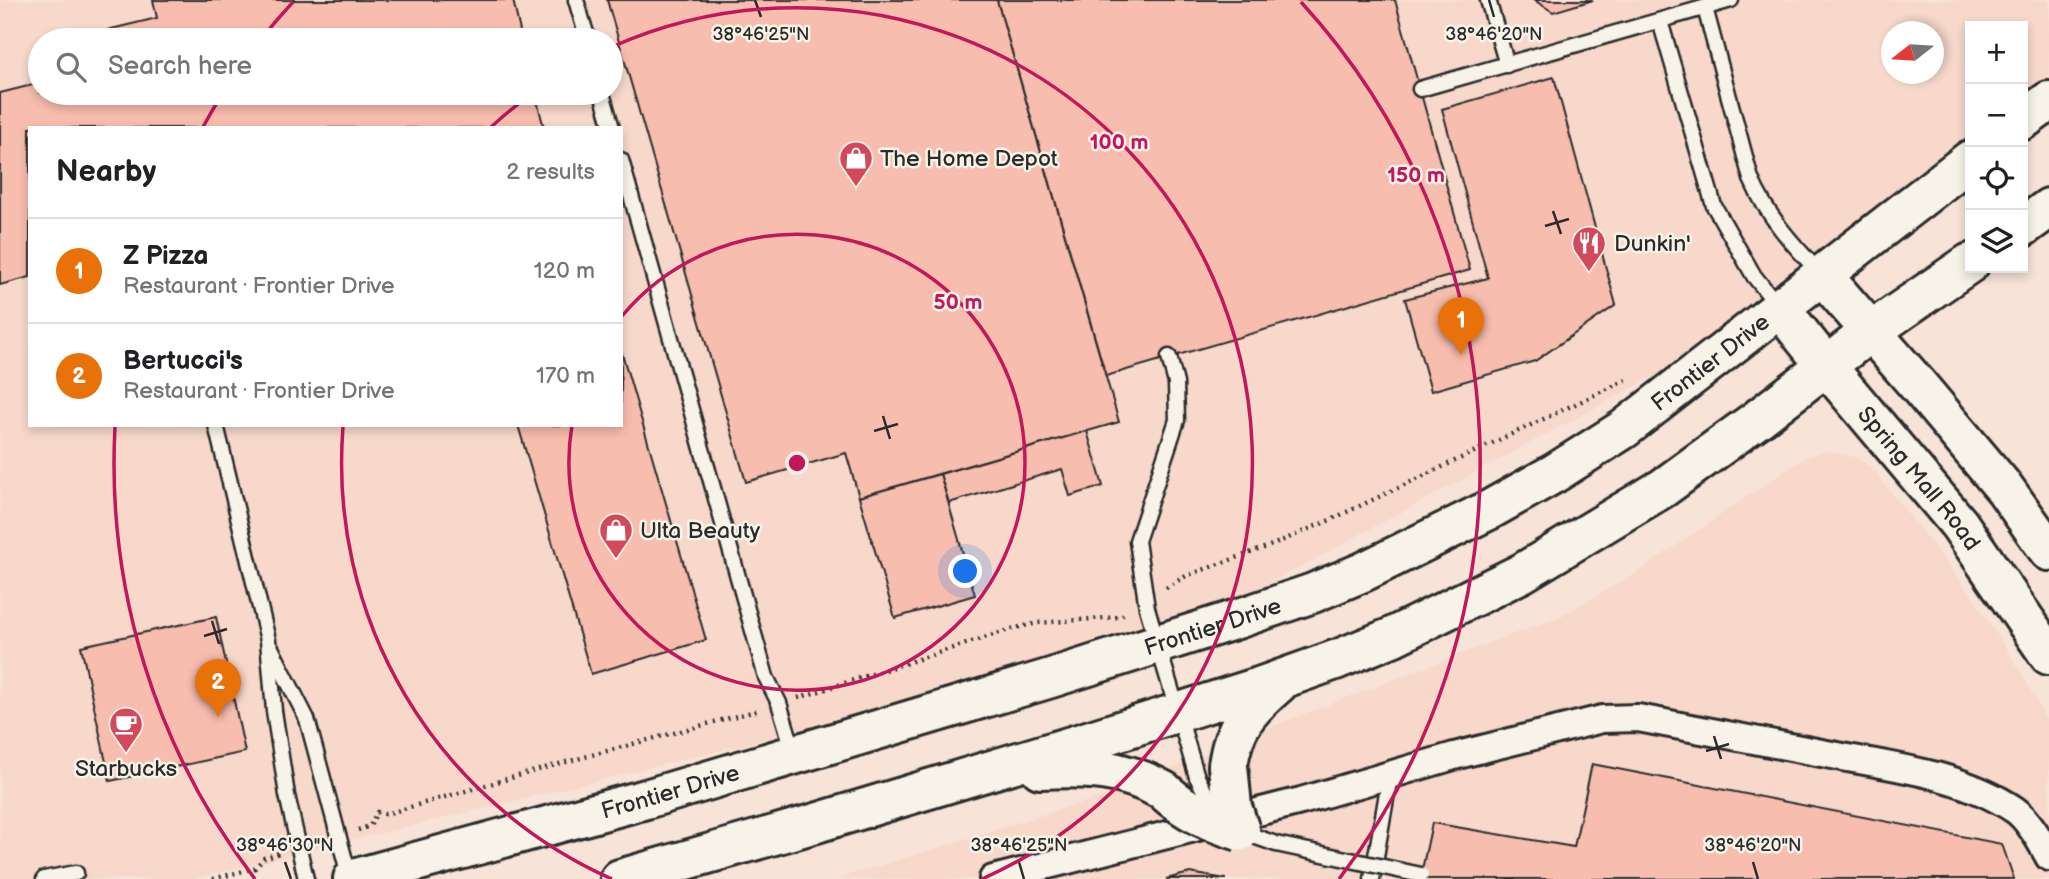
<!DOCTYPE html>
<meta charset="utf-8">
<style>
body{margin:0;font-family:"Balsamiq Sans",sans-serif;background:#f2f2f2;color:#202124}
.controls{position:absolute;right:21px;top:21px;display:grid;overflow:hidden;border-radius:0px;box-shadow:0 4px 10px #0003}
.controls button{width:63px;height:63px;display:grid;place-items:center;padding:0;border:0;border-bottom:2px solid #e0e0e0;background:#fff;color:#202124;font:35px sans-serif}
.compass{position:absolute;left:1881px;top:21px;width:63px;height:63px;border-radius:50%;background:#fff;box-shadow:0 4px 10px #0003;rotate:253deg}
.you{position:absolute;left:966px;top:572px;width:24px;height:24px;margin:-18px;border:5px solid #fff;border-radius:50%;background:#1a73e8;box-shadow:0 0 0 10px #1a73e833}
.badge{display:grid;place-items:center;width:46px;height:46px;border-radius:50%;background:#db2777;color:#fff;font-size:23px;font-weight:700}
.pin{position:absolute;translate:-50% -58px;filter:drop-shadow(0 2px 4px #0008)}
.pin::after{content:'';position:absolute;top:37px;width:24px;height:21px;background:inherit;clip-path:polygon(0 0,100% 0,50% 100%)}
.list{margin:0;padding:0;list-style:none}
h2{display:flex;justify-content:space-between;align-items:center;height:91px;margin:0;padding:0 28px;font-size:30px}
h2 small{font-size:23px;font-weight:400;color:#757577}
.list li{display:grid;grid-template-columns:46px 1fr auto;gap:21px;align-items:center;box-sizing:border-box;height:105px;padding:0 28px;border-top:2px solid #e0e0e0}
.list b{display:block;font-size:26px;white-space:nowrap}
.list p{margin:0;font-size:23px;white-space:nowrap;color:#757577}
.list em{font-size:23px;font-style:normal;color:#757577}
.icon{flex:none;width:38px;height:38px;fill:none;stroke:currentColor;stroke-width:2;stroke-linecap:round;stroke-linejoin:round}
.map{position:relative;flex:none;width:2049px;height:879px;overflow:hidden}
.search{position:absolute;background:#fff;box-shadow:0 4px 10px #0003;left:28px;top:28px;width:595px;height:77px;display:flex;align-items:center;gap:18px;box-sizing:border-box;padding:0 24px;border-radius:38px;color:#757577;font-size:26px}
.panel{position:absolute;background:#fff;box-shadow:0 4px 10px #0003;left:28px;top:126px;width:595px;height:301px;border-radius:0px}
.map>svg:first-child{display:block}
.built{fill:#f7d8cb;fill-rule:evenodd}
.building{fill:#f7bdaf;stroke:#2b2b2b;stroke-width:2}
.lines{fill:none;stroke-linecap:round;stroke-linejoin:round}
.service-casing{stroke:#2b2b2b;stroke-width:19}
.minor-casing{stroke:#2b2b2b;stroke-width:32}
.secondary-casing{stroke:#2b2b2b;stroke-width:44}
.path{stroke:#2b2b2b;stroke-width:4.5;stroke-dasharray:2 5;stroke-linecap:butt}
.service{stroke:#f7f3e8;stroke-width:14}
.minor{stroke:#f7f3e8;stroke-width:26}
.secondary{stroke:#f7f3e8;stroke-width:38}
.service-bridge-casing{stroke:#2b2b2b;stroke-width:19;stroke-linecap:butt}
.secondary-bridge-casing{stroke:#2b2b2b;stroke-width:44;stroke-linecap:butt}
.service-bridge{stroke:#f7f3e8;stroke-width:14}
.secondary-bridge{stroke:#f7f3e8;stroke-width:38}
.ticks{fill:none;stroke:#2b2b2b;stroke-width:2.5}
.ring{fill:none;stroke:#c2185b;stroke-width:3.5}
.labels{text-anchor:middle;stroke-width:5;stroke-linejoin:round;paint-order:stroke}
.poi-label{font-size:23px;fill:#2b2b2b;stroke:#f7f3e8;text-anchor:start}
.street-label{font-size:23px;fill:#2b2b2b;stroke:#f7f3e8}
.ticks-label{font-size:18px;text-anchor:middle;fill:#2b2b2b;stroke:#f7f3e8;stroke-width:5;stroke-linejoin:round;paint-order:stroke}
.centre{fill:#c2185b;stroke:#f7f3e8;stroke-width:3.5}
.ring-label{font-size:21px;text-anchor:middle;font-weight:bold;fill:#c2185b;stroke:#f7f3e8;stroke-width:5;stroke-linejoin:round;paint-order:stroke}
</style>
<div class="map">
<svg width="2049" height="879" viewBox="0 0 2049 879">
<rect width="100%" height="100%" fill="#f7e3d7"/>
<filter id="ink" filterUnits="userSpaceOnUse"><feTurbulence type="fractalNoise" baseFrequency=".0143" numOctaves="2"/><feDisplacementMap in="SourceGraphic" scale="14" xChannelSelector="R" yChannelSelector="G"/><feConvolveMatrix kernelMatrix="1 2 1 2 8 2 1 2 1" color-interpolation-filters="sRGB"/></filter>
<g filter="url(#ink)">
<g class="built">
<path d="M0,0H2049V102L2023,122V26H1970V162L1780,308L1157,644L193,879H0ZM1892,32H1934V74H1892ZM40,40H611V93H40ZM30,128H621V425H30Z"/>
<path d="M1828,451L1854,457L1872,468L1973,597L2022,674L2049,725V879H837L1117,792L1270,727L1561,616L1635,574L1804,458Z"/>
</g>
<g class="building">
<path d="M153,0H513L522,40H109L107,30L157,18Z"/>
<path d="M607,0H997L1119,422L859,497L846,453L746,482Z"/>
<path d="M997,0H1395L1470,270L1106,376Z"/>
<path d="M1534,0H1593L1553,12Z"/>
<path d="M1554,77L1616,305L1535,361L1431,391L1405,299L1488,278L1442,109Z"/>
<path d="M40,83V93H535L544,128H30V277L0,285V93Z"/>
<path d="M621,350L706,640L591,674L518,425H621Z"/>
<path d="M1087,431L1103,486L1070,496L1062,469L949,503L940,474Z"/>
<path d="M940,474L975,595L895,618L859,497Z"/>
<path d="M216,617L245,752L110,781L81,646Z"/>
<path d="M1592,764L2002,844L2014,879H1420L1432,823L1574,847Z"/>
<path d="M1190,873L1226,879H1166Z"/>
</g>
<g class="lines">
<g class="service-casing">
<g id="service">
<path d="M576,0L588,40"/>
<path d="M1488,0L1507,65"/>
<path d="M1705,8L1751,179C1767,216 1793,245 1821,274"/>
<path d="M1660,21L1714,206L1754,276L1779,307"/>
<path d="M1420,89L1731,0"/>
<path d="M602,93L612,128"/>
<path d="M621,160L766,677L779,703L794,753"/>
<path d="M1169,357L1176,383L1177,420L1137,541L1147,608L1197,777"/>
<path d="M216,425L268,640L274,711L287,795L306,879"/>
<path d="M271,648L307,719L350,879"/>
<path d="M44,879L76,873"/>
<path d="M1372,879L1390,776"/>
</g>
</g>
<g class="minor-casing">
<path id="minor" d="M993,879L1301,801L1454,756L1602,719L1638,718C1703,730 1768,743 1832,755C1893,767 1962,774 2015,810C2029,820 2041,842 2049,857"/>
</g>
<g class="secondary-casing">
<g id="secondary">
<path d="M2023,120L2049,101"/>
<path d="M2023,227L2049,208"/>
<path d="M1822,275L1916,383L2005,489L2049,551"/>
<path id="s1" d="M1780,308L1826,366L1959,524L2049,655"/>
<path d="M1228,766C1233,726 1249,709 1278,684"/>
<path d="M1040,769C1087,767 1121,767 1164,791"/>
<path id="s2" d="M353,879L646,799L1051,678L1237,619L1313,593L1363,572L1489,510L1555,473L1624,429L1970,160"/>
<path d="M620,879L816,823L1078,744L1259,687L1338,659L1392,637L1522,573L1663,488L1759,418L1870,332L1970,263"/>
</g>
</g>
<g class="path">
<path d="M1166,588L1186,576L1272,545L1330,520L1626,380"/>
<path d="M798,698L1015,628L1038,623L1119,617L1126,613"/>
<path d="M358,830L370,826L377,812L385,814L393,812L566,762L759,710"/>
<path d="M213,879L255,868L264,858L279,853"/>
</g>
<use href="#service" class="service"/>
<use href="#minor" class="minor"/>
<use href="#secondary" class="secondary"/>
<g class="service-bridge-casing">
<g id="service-bridge">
<path d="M1197,777L1208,798L1219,813"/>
<path d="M1242,832L1276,844L1421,875"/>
</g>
</g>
<g class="secondary-bridge-casing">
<g id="secondary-bridge">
<path d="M1228,766L1232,807L1240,831"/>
<path d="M1164,791C1187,812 1211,822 1240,831"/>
</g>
</g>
<use href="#service-bridge" class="service-bridge"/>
<use href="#secondary-bridge" class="secondary-bridge"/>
</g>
</g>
<path class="ticks" d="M755,0L761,17M1489,0L1494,17M1553,211L1561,234M1545,226L1569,219M883,416L890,439M874,431L898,424M212,621L219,644M204,636L227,629M1714,736L1721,759M1706,751L1729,744M285,862L291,879M1019,862L1024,879M1753,862L1758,879"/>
<g class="ring">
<path d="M622 316A228 228 0 1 1 572 425"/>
<path d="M612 879A455 455 0 0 1 343 427M490 128A455 455 0 0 1 530 95M612 47A455 455 0 1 1 982 879"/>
<path d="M255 879A683 683 0 0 1 115 427M203 127A683 683 0 0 1 221 96M262 38A683 683 0 0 1 293 2M1301 2A683 683 0 0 1 1339 879"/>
</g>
<defs>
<g id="shop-pin" transform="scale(1.75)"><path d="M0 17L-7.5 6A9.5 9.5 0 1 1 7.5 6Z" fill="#d1495b" stroke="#f7f3e8"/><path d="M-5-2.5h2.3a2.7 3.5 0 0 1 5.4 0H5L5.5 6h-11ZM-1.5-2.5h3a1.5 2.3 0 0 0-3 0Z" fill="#fff"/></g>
<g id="restaurant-pin" transform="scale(1.75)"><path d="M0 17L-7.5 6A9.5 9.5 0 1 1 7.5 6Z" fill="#d1495b" stroke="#f7f3e8"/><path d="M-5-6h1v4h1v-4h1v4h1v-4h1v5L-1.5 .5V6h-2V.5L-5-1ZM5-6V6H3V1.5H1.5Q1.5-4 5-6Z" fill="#fff"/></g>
<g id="cafe-pin" transform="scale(1.75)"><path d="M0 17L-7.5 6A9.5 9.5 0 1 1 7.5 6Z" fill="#d1495b" stroke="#f7f3e8"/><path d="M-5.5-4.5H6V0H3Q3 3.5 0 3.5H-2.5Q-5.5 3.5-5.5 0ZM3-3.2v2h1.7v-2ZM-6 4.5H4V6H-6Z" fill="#fff"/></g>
</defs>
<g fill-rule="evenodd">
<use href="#shop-pin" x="856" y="158"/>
<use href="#restaurant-pin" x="1589" y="243"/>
<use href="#shop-pin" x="616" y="530"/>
<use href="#cafe-pin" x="126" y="724"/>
</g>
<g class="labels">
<g class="poi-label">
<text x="880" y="166">The Home Depot</text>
<text x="1614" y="251">Dunkin'</text>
<text x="640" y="538">Ulta Beauty</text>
<text x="126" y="776" text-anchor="middle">Starbucks</text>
</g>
<g class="street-label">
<text dy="8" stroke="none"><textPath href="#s2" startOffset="1463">Frontier Drive</textPath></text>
<text dy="8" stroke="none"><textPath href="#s1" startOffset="220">Spring Mall Road</textPath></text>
<text dy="8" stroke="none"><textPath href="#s2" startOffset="896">Frontier Drive</textPath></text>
<text dy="8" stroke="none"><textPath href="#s2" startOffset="329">Frontier Drive</textPath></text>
</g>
</g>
<g class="ticks-label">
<text x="761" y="40">38°46'25"N</text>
<text x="1494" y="40">38°46'20"N</text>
<text x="285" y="851">38°46'30"N</text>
<text x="1019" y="851">38°46'25"N</text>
<text x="1753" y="851">38°46'20"N</text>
</g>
<circle cx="797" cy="463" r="10" class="centre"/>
<g class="ring-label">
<text x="1119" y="149">100 m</text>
<text x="1416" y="182">150 m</text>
<text x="958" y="309">50 m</text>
</g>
</svg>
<div class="controls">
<button>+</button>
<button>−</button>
<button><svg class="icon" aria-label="locate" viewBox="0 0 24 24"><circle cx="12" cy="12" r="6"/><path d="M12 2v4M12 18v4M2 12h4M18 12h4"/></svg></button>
<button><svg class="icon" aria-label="layers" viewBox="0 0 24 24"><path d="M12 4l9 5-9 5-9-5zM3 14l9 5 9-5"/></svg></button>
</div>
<svg class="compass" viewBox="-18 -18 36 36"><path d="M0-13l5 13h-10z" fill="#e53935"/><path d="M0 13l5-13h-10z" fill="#757577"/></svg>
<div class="you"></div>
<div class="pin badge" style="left:1461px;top:355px;background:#e8710a">1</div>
<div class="pin badge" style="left:218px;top:717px;background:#e8710a">2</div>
<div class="search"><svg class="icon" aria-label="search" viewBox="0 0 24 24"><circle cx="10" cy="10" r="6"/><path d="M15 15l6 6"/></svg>Search here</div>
<section class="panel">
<h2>Nearby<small>2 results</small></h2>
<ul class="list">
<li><span class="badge" style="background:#e8710a">1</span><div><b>Z Pizza</b><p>Restaurant · Frontier Drive</p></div><em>120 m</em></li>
<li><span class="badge" style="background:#e8710a">2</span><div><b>Bertucci's</b><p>Restaurant · Frontier Drive</p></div><em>170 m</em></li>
</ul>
</section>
</div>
